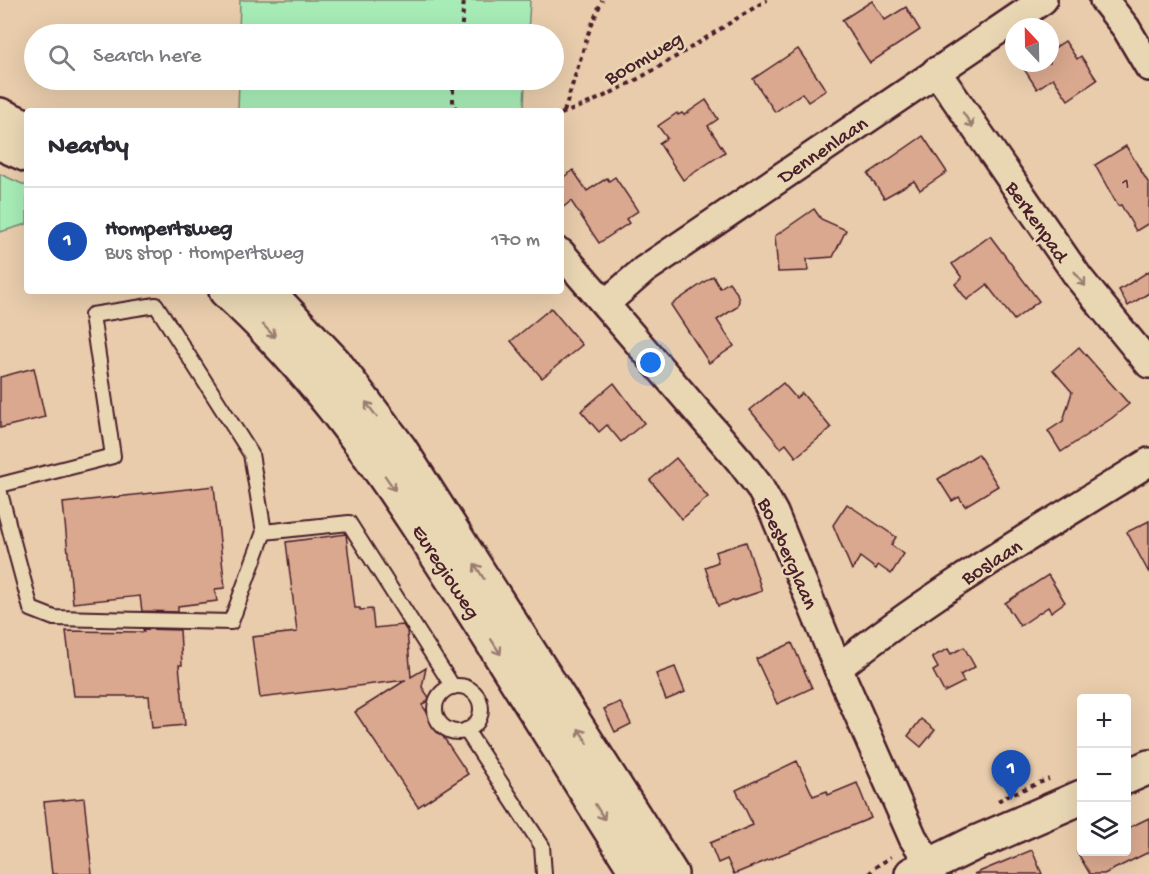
<!DOCTYPE html>
<meta charset="utf-8">
<style>
body{margin:0;font-family:"Gochi Hand",sans-serif;background:#f7f7f7;color:#2b2b33}
.controls{position:absolute;right:18px;bottom:18px;display:grid;overflow:hidden;border-radius:6px;box-shadow:0 6px 24px #0002}
.controls button{width:54px;height:54px;display:grid;place-items:center;padding:0;border:0;border-bottom:2px solid #e1e1e2;background:#fff;color:#2b2b33;font:30px sans-serif}
.compass{position:absolute;left:1005px;top:18px;width:54px;height:54px;border-radius:50%;background:#fff;box-shadow:0 6px 24px #0002;rotate:338deg}
.you{position:absolute;left:651px;top:363px;width:21px;height:21px;margin:-15px;border:4px solid #fff;border-radius:50%;background:#1a73e8;box-shadow:0 0 0 9px #1a73e833}
.badge{display:grid;place-items:center;width:39px;height:39px;border-radius:50%;background:#1a73e8;color:#fff;font-size:20px;font-weight:700}
.pin{position:absolute;translate:-50% -50px;filter:drop-shadow(0 2px 3px #0008)}
.pin::after{content:'';position:absolute;top:32px;width:21px;height:18px;background:inherit;clip-path:polygon(0 0,100% 0,50% 100%)}
.list{margin:0;padding:0;list-style:none}
h2{display:flex;justify-content:space-between;align-items:center;height:78px;margin:0;padding:0 24px;font-size:26px}
h2 small{font-size:20px;font-weight:400;color:#7c7c81}
.list li{display:grid;grid-template-columns:39px 1fr auto;gap:18px;align-items:center;box-sizing:border-box;height:108px;padding:0 24px;border-top:2px solid #e1e1e2}
.list b{display:block;font-size:22px;white-space:nowrap}
.list p{margin:0;font-size:20px;white-space:nowrap;color:#7c7c81}
.list em{font-size:20px;font-style:normal;color:#7c7c81}
.icon{flex:none;width:33px;height:33px;fill:none;stroke:currentColor;stroke-width:2;stroke-linecap:round;stroke-linejoin:round}
.map{position:relative;flex:none;width:1149px;height:874px;overflow:hidden}
.search{position:absolute;background:#fff;box-shadow:0 6px 24px #0002;left:24px;top:24px;width:540px;height:66px;display:flex;align-items:center;gap:15px;box-sizing:border-box;padding:0 21px;border-radius:33px;color:#7c7c81;font-size:22px}
.panel{position:absolute;background:#fff;box-shadow:0 6px 24px #0002;left:24px;top:108px;width:540px;height:186px;border-radius:6px}
.map>svg:first-child{display:block}
.green{fill:#a7ecb7;stroke:#788671;stroke-width:1.5}
.building{fill:#daa88f;stroke:#4a1f2b;stroke-width:1.5}
.lines{fill:none;stroke-linecap:round;stroke-linejoin:round}
.lane-casing{stroke:#4a1f2b;stroke-width:18}
.street-casing{stroke:#4a1f2b;stroke-width:32}
.secondary-casing{stroke:#4a1f2b;stroke-width:38}
.primary-casing{stroke:#4a1f2b;stroke-width:38}
.path{stroke:#4a1f2b;stroke-width:4;stroke-dasharray:4.5 4.5;stroke-linecap:butt}
.lane{stroke:#e9d7b4;stroke-width:14}
.street{stroke:#e9d7b4;stroke-width:27}
.secondary{stroke:#e9d7b4;stroke-width:33}
.primary{stroke:#e9d7b4;stroke-width:33}
.oneway{stroke:#9a7b70}
.labels{text-anchor:middle;stroke-width:5;stroke-linejoin:round;paint-order:stroke}
.number-label{font-size:18px;fill:#6e4144}
.street-label{font-size:21px;fill:#4a1f2b;stroke:#e9d7b4}
</style>
<div class="map">
<svg width="1149" height="874" viewBox="0 0 1149 874">
<rect width="100%" height="100%" fill="#e8ccac"/>
<filter id="ink" filterUnits="userSpaceOnUse"><feTurbulence type="fractalNoise" baseFrequency=".0167" numOctaves="2"/><feDisplacementMap in="SourceGraphic" scale="12" xChannelSelector="R" yChannelSelector="G"/><feConvolveMatrix kernelMatrix="1 2 1 2 8 2 1 2 1" color-interpolation-filters="sRGB"/></filter>
<g filter="url(#ink)">
<g class="green">
<path d="M240,0H530L528,34H239Z"/>
<path d="M239,80H525L524,110L520,111H238Z"/>
<path d="M0,174L27,186V224L0,232Z"/>
</g>
<g class="building">
<path d="M872,1L885,20L906,7L920,30L870,63L842,20Z"/>
<path d="M1065,41L1077,59L1081,56L1097,80L1068,100L1053,78L1037,89L1024,69L1033,63H1050V51Z"/>
<path d="M798,49L826,90L808,102L802,93L775,112L753,79Z"/>
<path d="M706,100L718,119L708,126L725,152L683,180L659,143L667,138L658,126L677,113L678,115L682,113L684,115Z"/>
<path d="M923,136L947,172L920,190L914,181L884,198L868,174Z"/>
<path d="M1126,146L1149,184V223L1136,231L1121,205L1118,206L1095,165Z"/>
<path d="M573,170L587,191L607,178L609,181L615,177L638,211L626,219L629,223L599,243L571,201L561,209V179Z"/>
<path d="M814,209L821,219L846,230L833,257L807,259L808,271L778,272L775,236Z"/>
<path d="M990,236L1039,301L1014,320L987,285L967,300L955,284L962,278L952,264Z"/>
<path d="M1149,271V293L1128,306L1119,290Z"/>
<path d="M713,276L720,288L729,282L737,293L739,301L737,307L717,320L734,346L709,363L671,305Z"/>
<path d="M551,308L582,345L542,378L511,341Z"/>
<path d="M1079,347L1129,404L1112,418L1061,452L1048,431L1063,421L1072,392L1053,370Z"/>
<path d="M34,368L45,417L0,428V377Z"/>
<path d="M614,383L644,423L621,442L607,425L599,432L581,411Z"/>
<path d="M783,383L796,398L802,393L831,428L796,457L786,444L781,448L750,410Z"/>
<path d="M978,454L998,486L965,506L959,497L952,501L938,479Z"/>
<path d="M676,458L708,497L682,519L650,480Z"/>
<path d="M214,486L225,588L215,589L217,601L178,606V612L142,611L140,596L73,603L63,503Z"/>
<path d="M847,504L896,537L891,545L904,554L891,574L878,565L876,569L860,557L852,570L833,525Z"/>
<path d="M1149,521V573L1127,532Z"/>
<path d="M346,534L355,608H360V610L372,609L374,628L403,625L407,631L411,677L426,668L422,687L430,699L422,705L468,774L418,807L355,712L406,680L260,698L252,637L297,632L286,542Z"/>
<path d="M746,542L762,591L718,606L705,567L718,562L715,552Z"/>
<path d="M1048,575L1065,602L1051,612L1048,607L1020,626L1005,603Z"/>
<path d="M143,629L180,630L182,665H179L185,725L152,728L149,696H74L66,631L144,632Z"/>
<path d="M792,643L812,688L777,704L756,659Z"/>
<path d="M964,647L975,667L960,675L964,682L944,692L933,671L938,668L932,657L948,649L951,654Z"/>
<path d="M675,667L685,692L666,700L656,674Z"/>
<path d="M620,702L631,724L615,732L604,709Z"/>
<path d="M921,719L935,730L921,747L908,736Z"/>
<path d="M797,761L813,796L827,791L828,795L857,783L871,818L734,874L727,859L718,863L710,843L753,825L736,790Z"/>
<path d="M84,798L92,874H52L44,802Z"/>
<path d="M1149,818V852L1104,874H1090L1077,852H1126V829Z"/>
<path d="M1032,850L1042,874H974Z"/>
</g>
<g class="lines">
<g class="lane-casing">
<g id="lane">
<path d="M0,485L113,456L92,315L156,305L251,454L264,532L349,523L453,687"/>
<path d="M0,493L31,609L54,618L231,622L264,532"/>
<circle cx="458" cy="709" r="23"/>
<path d="M466,730L542,846L544,874"/>
</g>
</g>
<g class="street-casing">
<g id="street">
<path d="M1104,0L1126,28L1149,67"/>
<path d="M936,71L1079,278L1149,364"/>
<path d="M561,253L740,461L759,486L774,513L838,668L913,838L931,865"/>
<path d="M605,304L644,270L1043,0"/>
<path d="M838,668C935,590 1044,528 1149,462"/>
</g>
</g>
<g class="secondary-casing">
<g id="secondary">
<path d="M1126,777L1149,767"/>
<path d="M912,874L971,845L1082,797"/>
</g>
</g>
<g class="primary-casing">
<g id="primary">
<path d="M0,115L27,127"/>
<path d="M0,143L27,155"/>
<path d="M226,291C329,384 400,497 474,613C529,700 584,787 638,874"/>
<path d="M267,291L334,362L400,449L671,874"/>
</g>
</g>
<g class="path">
<path d="M461,34L464,0"/>
<path d="M453,80V105L459,111"/>
<path d="M564,112L588,34L602,0"/>
<path d="M561,114C635,88 700,40 767,0"/>
<path d="M998,801L1009,795L1049,779"/>
<path d="M869,874L874,868L891,857"/>
</g>
<use href="#lane" class="lane"/>
<use href="#street" class="street"/>
<use href="#secondary" class="secondary"/>
<use href="#primary" class="primary"/>
</g>
<defs><path id="oneway-shaft" d="M-6 0H5M1.5-3L5.5 0L1.5 3" fill="none" stroke-width="1.6" stroke-linecap="round" stroke-linejoin="round" transform="scale(1.5)"/></defs>
<g class="oneway">
<use href="#oneway-shaft" transform="translate(968 120) rotate(56)"/>
<use href="#oneway-shaft" transform="translate(1080 279) rotate(53)"/>
<use href="#oneway-shaft" transform="translate(269 331) rotate(46)"/>
<use href="#oneway-shaft" transform="translate(371 409) rotate(-127)"/>
<use href="#oneway-shaft" transform="translate(390 483) rotate(55)"/>
<use href="#oneway-shaft" transform="translate(479 571) rotate(-122)"/>
<use href="#oneway-shaft" transform="translate(496 647) rotate(58)"/>
<use href="#oneway-shaft" transform="translate(583 736) rotate(-122)"/>
<use href="#oneway-shaft" transform="translate(600 812) rotate(58)"/>
</g>
</g>
<g class="labels">
<g class="number-label">
<text x="1126" y="188">1</text>
</g>
<g class="street-label">
<text transform="translate(643 57) rotate(-30)" y="7">Boomweg</text>
<text transform="translate(822 149) rotate(-34)" y="7">Dennenlaan</text>
<text transform="translate(1038 221) rotate(55)" y="7">Berkenpad</text>
<text transform="translate(789 553) rotate(66)" y="7">Boesberglaan</text>
<text transform="translate(991 561) rotate(-32)" y="7">Boslaan</text>
<text transform="translate(447 571) rotate(57)" y="7">Euregioweg</text>
</g>
</g>
</svg>
<div class="controls">
<button>+</button>
<button>−</button>
<button><svg class="icon" aria-label="layers" viewBox="0 0 24 24"><path d="M12 4l9 5-9 5-9-5zM3 14l9 5 9-5"/></svg></button>
</div>
<svg class="compass" viewBox="-18 -18 36 36"><path d="M0-13l5 13h-10z" fill="#e53935"/><path d="M0 13l5-13h-10z" fill="#7c7c81"/></svg>
<div class="you"></div>
<div class="pin badge" style="left:1011px;top:800px;background:#1a4fb4">1</div>
<div class="search"><svg class="icon" aria-label="search" viewBox="0 0 24 24"><circle cx="10" cy="10" r="6"/><path d="M15 15l6 6"/></svg>Search here</div>
<section class="panel">
<h2>Nearby<small></small></h2>
<ul class="list">
<li><span class="badge" style="background:#1a4fb4">1</span><div><b>Hompertsweg</b><p>Bus stop · Hompertsweg</p></div><em>170 m</em></li>
</ul>
</section>
</div>
